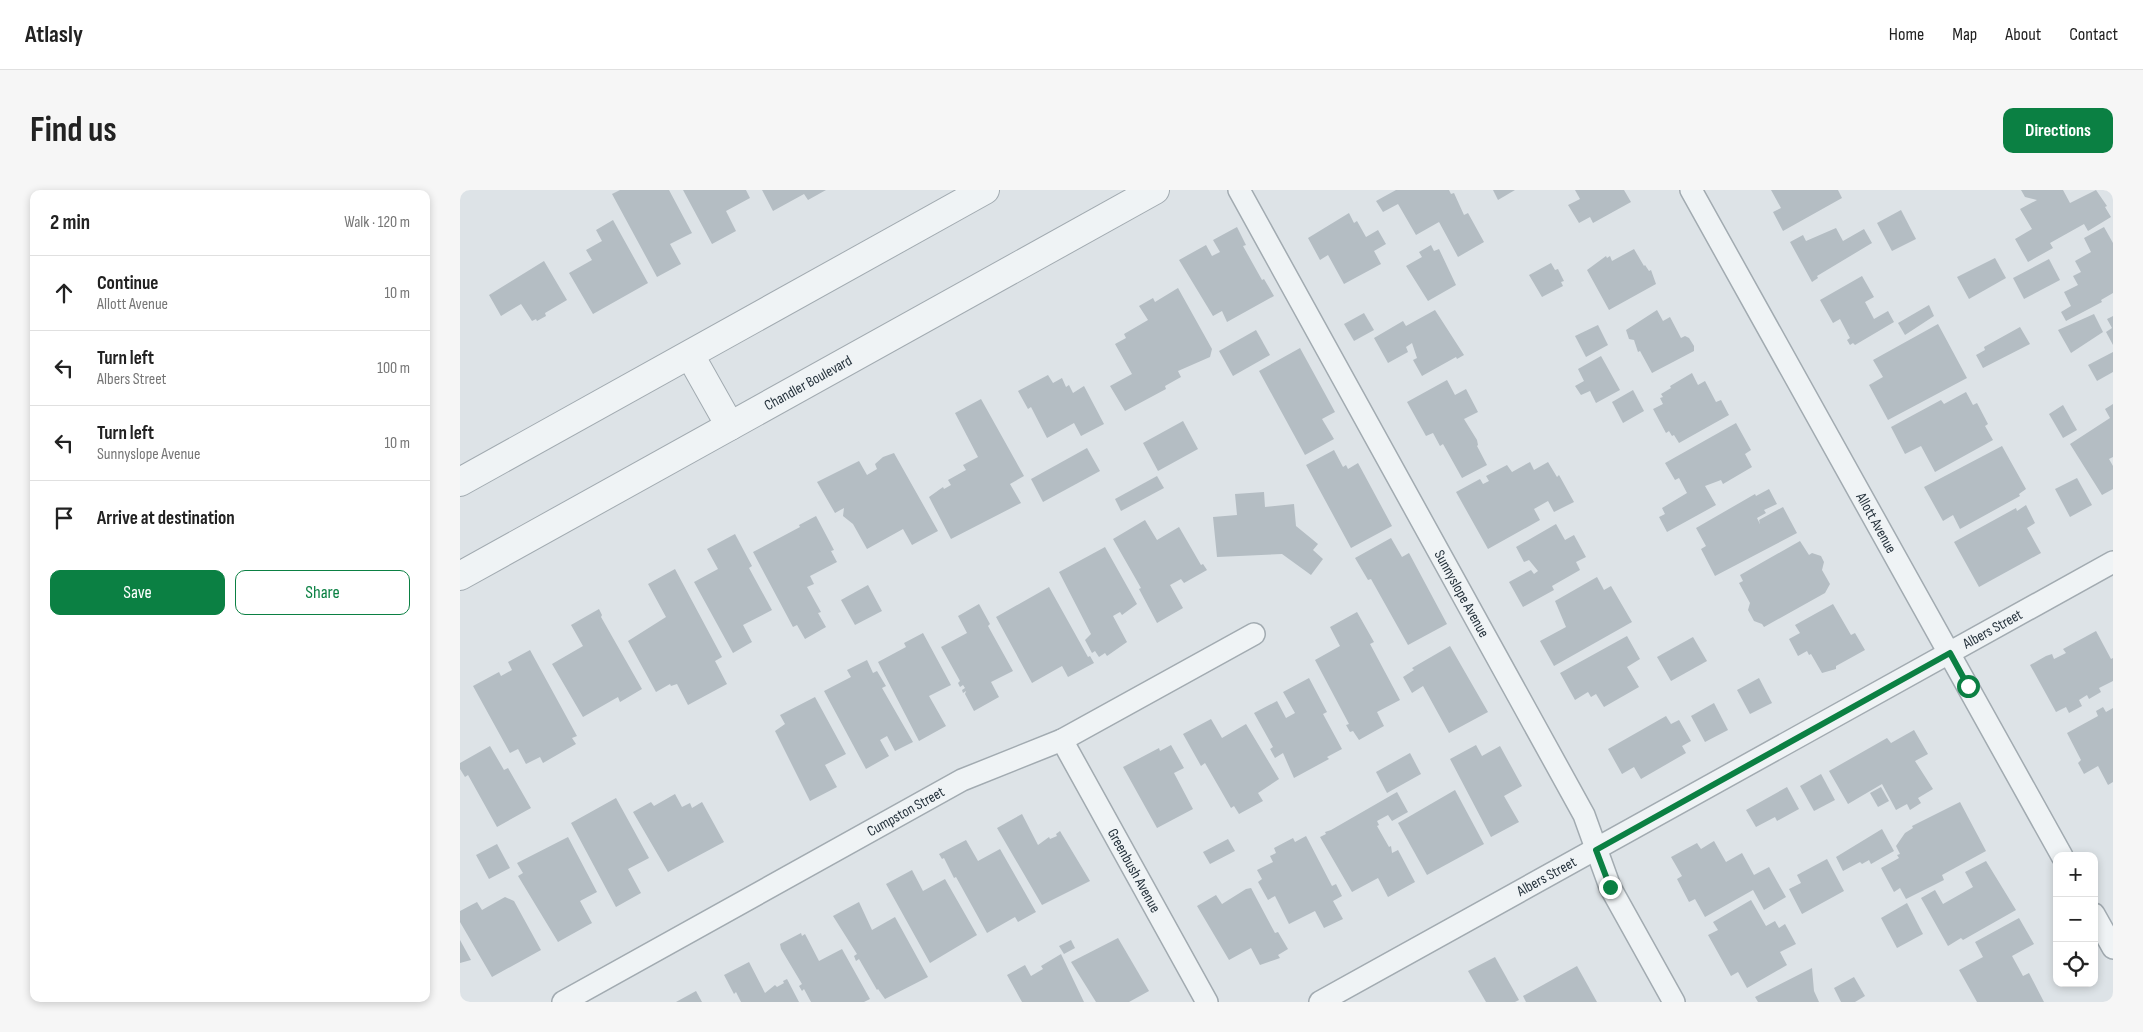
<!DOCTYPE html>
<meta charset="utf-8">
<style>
body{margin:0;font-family:"Sofia Sans Condensed",sans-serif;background:#f6f6f6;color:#222}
.controls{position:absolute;right:15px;bottom:15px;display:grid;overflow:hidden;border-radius:10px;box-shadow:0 2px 8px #0003}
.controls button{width:45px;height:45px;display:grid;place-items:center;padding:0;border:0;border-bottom:1px solid #e0e0e0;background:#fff;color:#222;font:25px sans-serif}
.stop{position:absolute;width:15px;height:15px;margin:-11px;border:4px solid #0b8043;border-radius:50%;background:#fff}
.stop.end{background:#0b8043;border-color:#fff;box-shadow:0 1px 5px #0008}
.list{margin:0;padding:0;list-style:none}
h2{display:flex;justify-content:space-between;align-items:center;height:65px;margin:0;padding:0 20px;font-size:21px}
h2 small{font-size:16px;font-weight:400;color:#767676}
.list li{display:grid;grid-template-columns:32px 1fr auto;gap:15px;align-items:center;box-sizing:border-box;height:75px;padding:0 20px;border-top:1px solid #e0e0e0}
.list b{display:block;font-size:19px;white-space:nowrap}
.list p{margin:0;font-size:16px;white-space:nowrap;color:#767676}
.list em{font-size:16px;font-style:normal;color:#767676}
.actions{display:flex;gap:10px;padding:15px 20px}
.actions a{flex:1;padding:11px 0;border:1px solid #0b8043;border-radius:10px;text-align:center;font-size:18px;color:#0b8043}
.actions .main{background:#0b8043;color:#fff}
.icon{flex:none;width:28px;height:28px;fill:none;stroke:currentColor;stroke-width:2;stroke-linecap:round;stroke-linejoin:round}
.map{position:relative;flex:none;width:1653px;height:812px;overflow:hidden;border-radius:10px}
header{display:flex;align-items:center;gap:30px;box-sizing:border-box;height:70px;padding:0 25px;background:#fff;border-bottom:1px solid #e0e0e0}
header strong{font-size:24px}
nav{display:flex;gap:28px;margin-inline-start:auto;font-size:18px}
.intro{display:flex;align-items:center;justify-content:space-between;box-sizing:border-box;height:120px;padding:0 30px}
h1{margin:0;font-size:35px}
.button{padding:12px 22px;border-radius:10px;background:#0b8043;color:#fff;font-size:18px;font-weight:700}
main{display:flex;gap:30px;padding:0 30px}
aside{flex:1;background:#fff;border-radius:10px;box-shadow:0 2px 8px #0003}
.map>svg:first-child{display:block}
.building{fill:#b4bdc3}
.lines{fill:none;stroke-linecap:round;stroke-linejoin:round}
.minor-casing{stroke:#a2abb1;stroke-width:24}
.tertiary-casing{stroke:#a2abb1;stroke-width:30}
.minor{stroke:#eff3f5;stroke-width:21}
.tertiary{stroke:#eff3f5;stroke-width:28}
.route{stroke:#0b8043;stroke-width:6}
.labels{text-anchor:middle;stroke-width:4.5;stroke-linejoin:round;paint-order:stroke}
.street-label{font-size:15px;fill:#26333d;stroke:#ecf1f5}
</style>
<header>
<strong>Atlasly</strong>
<nav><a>Home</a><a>Map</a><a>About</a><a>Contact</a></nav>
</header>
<div class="intro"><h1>Find us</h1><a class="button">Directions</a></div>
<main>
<aside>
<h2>2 min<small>Walk · 120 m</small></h2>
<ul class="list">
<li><svg class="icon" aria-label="ahead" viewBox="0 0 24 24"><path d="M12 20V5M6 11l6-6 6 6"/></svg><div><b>Continue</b><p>Allott Avenue</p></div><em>10 m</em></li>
<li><svg class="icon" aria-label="left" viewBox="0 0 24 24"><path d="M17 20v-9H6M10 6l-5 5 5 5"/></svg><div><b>Turn left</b><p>Albers Street</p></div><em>100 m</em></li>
<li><svg class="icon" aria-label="left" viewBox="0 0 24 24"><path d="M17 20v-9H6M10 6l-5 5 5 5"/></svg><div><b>Turn left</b><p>Sunnyslope Avenue</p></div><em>10 m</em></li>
<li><svg class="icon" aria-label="arrive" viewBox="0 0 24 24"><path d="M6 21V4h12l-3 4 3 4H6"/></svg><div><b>Arrive at destination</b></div></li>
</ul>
<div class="actions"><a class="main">Save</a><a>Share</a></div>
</aside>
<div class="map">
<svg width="1653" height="812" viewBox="0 0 1653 812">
<rect width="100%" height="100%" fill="#dde3e7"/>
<g class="building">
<path d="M160,0H209L232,43L210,54L221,74L197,87L152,4Z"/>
<path d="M223,0H286L290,8L266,21L276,41L252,54Z"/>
<path d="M302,0H366L348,10L344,4L313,21Z"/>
<path d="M936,0H989L991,4L994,3L1004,25L1008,23L1024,52L998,67L979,32L956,45L938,14L923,22L916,11Z"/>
<path d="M1033,0H1055L1038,10Z"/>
<path d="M1115,0H1164L1171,12L1133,33L1130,27L1119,33L1108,15L1120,9Z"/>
<path d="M1311,0H1378L1382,8L1323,41L1313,22L1321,18Z"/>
<path d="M1561,0H1603L1610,13L1636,0L1647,16L1645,17L1651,27L1628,41L1624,34L1590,53L1593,58L1568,72L1555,49L1572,39L1560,19L1577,10L1565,7Z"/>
<path d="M1441,20L1456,49L1432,61L1417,33Z"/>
<path d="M889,23L894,33L897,31L906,47L918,40L926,54L914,61L921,74L884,94L868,65L860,70L848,48Z"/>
<path d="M153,30L188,93L133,124L109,83L132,70L126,60L142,51L136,40Z"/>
<path d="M777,37L786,55L783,56L802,90L804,89L814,106L767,132L762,121L753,126L719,70L746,55L752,66L760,62L753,50Z"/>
<path d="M1644,37L1653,53V103L1641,110L1642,112L1606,131L1601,122L1611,116L1604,102L1618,95L1613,86L1621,82L1615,71L1631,62L1624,48Z"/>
<path d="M1376,38L1383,51L1404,39L1412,53L1357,86L1358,88L1352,92L1330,52L1343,45L1346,51Z"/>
<path d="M971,55L974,61L979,59L996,95L968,111L946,76L962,67L959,62Z"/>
<path d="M1174,59L1184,76L1185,75L1189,81L1191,80L1196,94L1149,120L1127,80L1146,66L1147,68L1150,66L1152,71Z"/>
<path d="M1535,68L1546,88L1509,109L1497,87Z"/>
<path d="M1589,69L1600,90L1564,109L1553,88Z"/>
<path d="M84,71L107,110L85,123L86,126L77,131L76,129L72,131L61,114L41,126L29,105Z"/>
<path d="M1091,73L1095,80L1098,79L1104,91L1101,92L1103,96L1082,107L1069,85Z"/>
<path d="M1402,86L1414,107L1405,112L1414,129L1428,121L1434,132L1395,155L1393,153L1390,155L1387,150L1390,148L1380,129L1373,133L1360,110Z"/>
<path d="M718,98L752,159L750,167L718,181L721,187L705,196L706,199L665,221L650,196L672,184L655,154L666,148L664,144L688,130L679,116L693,108L695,112Z"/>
<path d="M1469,115L1474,126L1445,145L1438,133Z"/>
<path d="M975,120L1004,165L997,169L996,167L962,186L953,170L957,168L952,153L946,157L948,162L928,173L914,148L943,131L946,136Z"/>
<path d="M1197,120L1203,131L1210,127L1221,148L1225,146L1229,148L1234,156V161L1192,183L1180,161L1178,162L1174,150L1169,149L1166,140Z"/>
<path d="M904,123L914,140L894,151L884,134Z"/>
<path d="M1634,124L1643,142L1611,163L1598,140Z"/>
<path d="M1653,126V155L1646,142L1652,138L1647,129Z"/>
<path d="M1478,134L1507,188L1428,230L1409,195L1423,187L1413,170Z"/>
<path d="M1138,135L1148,155L1126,167L1115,146Z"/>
<path d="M1560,137L1570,154L1523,178L1516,165L1525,160L1524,157Z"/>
<path d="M796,140L810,165L773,186L759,161Z"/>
<path d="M840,158L875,222L862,229L874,249L845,265L799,181Z"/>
<path d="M1653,162V182L1637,191L1628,175Z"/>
<path d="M1141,166L1160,200L1136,213L1130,201L1121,205L1115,196L1124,191L1118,179Z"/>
<path d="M1232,183L1238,195L1245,191L1256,212L1261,210L1269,225L1219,253L1214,245L1212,246L1209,241L1206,243L1193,219L1203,214L1200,208L1203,207L1201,204L1211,198L1210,196Z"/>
<path d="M588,185L593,193L602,188L606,197L609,195L613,203L624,196L644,234L621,246L614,233L587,248L571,217L568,219L558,201Z"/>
<path d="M987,190L995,205L1006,199L1018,222L1004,229L1017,250L1018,255L1017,256L1027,275L1002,288L983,254L980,256L973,243L966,246L947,212Z"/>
<path d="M1173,200L1184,221L1163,233L1152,212Z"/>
<path d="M1506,202L1513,215L1517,213L1528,234L1525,236L1533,250L1475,282L1461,256L1445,264L1431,237L1481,210L1484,214Z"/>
<path d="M521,209L564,286L550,294L561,313L491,349L469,307L483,297L484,299L491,295L488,290L506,280L503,275L518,267L495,223Z"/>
<path d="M1653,214V267L1649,269L1653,276V299L1642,305L1610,254L1650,228L1645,219Z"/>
<path d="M1603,215L1617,240L1603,248L1589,224Z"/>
<path d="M723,231L738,259L698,281L683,253Z"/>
<path d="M1276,233L1291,260L1285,264L1292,277L1263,294L1261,290L1245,296L1256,315L1207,342L1199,327L1205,324L1202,318L1227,303L1219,288L1215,290L1205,273Z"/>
<path d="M1542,256L1566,299L1559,304L1560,306L1500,339L1493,325L1483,331L1464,297Z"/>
<path d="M627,258L640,281L583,312L571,289Z"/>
<path d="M874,260L883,277L886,275L888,279L898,273L932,336L891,358L846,275Z"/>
<path d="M434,263L478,341L452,355L443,339L407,359L393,334L383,326L384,318L375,323L357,292L399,271L407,285L417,279L415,274L423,267Z"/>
<path d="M1070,272L1074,280L1088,272L1097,287L1099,285L1114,312L1094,322L1088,311L1074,319L1080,330L1028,359L996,302L1020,289L1023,294L1029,291L1026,286L1047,275L1052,282Z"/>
<path d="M697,286L704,298L661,321L655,309Z"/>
<path d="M1617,288L1632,315L1610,327L1595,299Z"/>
<path d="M1309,299L1317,314L1304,320L1306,323L1297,328L1300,334L1299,330L1323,317L1337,343L1255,386L1241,359L1246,356L1236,338L1295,304L1296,306Z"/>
<path d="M804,302L805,317L834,314L836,336L858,354L853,360L863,369L851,385L822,364L757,367L753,327L777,325L775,304Z"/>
<path d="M1566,315L1575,333L1567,338L1581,363L1519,397L1494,352L1556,318L1557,321Z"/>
<path d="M356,326L374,360L371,361L377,372L350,386L354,394L347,397L361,422L358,423L366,437L345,449L337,435L333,437L293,362L340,337L339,335Z"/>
<path d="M685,330L697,350L719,337L741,375L743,374L747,380L724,393L721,389L710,395L723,418L697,433L679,399L681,398L653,349Z"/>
<path d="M1096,334L1105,350L1114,345L1126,367L1116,372L1120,380L1092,396L1094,400L1063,417L1049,392L1071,380L1074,384L1078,381L1069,370L1064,372L1056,357Z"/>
<path d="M275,344L292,376L289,378L312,420L283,435L292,452L273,463L234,392L258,379L247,359Z"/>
<path d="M931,348L942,367L949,363L987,434L948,455L911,389L908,390L895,368Z"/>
<path d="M1340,351L1349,365L1352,363L1361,366L1364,372L1362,380L1370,394L1365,403L1304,437L1302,434L1294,431L1288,420L1290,413L1279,393L1283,391L1280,385Z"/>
<path d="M645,357L677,414L662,425L660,422L653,426L667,452L647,466L645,463L639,467L635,461L632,463L625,450L631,444L599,382Z"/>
<path d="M215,379L262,467L255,471L267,494L228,515L217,494L211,496L210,494L196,502L168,451L206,427L188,394Z"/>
<path d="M1137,387L1144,400L1151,396L1172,432L1094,476L1080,451L1106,437L1095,411Z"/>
<path d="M408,395L422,421L395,435L381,410Z"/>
<path d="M589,397L628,467L630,466L634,473L608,487L602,476L572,493L536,427Z"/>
<path d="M519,414L530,434L528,436L553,481L531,492L539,507L514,521L505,504L506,501L503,503L502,500L505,498L503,495L500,497L498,493L500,491L481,457L507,443L498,426Z"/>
<path d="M1373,414L1391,445L1395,443L1405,460L1376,476V479L1362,483L1351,464L1349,465L1347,461L1338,466L1329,449L1340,443L1335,435Z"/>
<path d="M139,419L142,425L141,427L182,499L160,512L158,507L123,527L92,474L123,456L111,435Z"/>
<path d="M897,422L914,452L910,454L940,510L917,522L924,536L899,550L893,541L890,542L886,535L889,534L855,470L880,456L870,437Z"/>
<path d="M1636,441L1651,469L1653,468V491L1639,498L1641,502L1629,509L1627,505L1619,510L1622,516L1609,523L1606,517L1596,522L1570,475L1586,466L1592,464L1594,469L1606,463L1603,459Z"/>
<path d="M463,443L491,495L469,506L486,536L459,551L418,472L446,457L444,453Z"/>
<path d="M1167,446L1180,469L1167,477L1179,497L1144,517L1136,504L1131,507L1128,502L1115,510L1100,483Z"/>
<path d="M1233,447L1247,471L1211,491L1197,467Z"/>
<path d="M990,456L1028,522L989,543L963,496L952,503L943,487L954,480L952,478Z"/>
<path d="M70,460L117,546L112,548L116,554L83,573L80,567L66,574L58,559L50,563L13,496L39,482L41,486L52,480L48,472Z"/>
<path d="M407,470L413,483L417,481L426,496L422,498L453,552L435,561L427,546L420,550L429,566L406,579L364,501L391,487L387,480Z"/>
<path d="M849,488L867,522L863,524L882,559L867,567L869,569L834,588L823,563L815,568L810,559L813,557L794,523L817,511L826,528L835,523L823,502Z"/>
<path d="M1299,488L1312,513L1290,524L1277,500Z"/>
<path d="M355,507L386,564L365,575L377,597L350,611L315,541L325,534L320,525Z"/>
<path d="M1254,513L1268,540L1245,552L1231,526Z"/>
<path d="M1643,517L1646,522L1653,518V592L1648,595L1638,576L1624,584L1618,573L1621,570L1607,543L1638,526L1636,521Z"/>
<path d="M1206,526L1211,534L1219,530L1231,551L1222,556L1226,563L1181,589L1174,577L1162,584L1148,559Z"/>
<path d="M751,529L762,548L786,534L819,589L798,603L803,611L779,624L774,616L771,618L745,573L741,576L723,544Z"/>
<path d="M1454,540L1468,564L1455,571L1473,599L1458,608L1461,613L1450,620L1447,614L1436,620L1422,594L1388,614L1369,581L1427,548L1431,553Z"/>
<path d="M711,555L724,578L714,583L733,619L697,638L663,577L699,558L700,561Z"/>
<path d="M1016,555L1022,566L1040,556L1062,596L1044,606L1059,632L1031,647L990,569Z"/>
<path d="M30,556L44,580L48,578L71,618L37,637L8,585L5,587L0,579V573Z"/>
<path d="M950,563L961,584L927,603L916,582Z"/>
<path d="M1361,584L1375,610L1354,621L1340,596Z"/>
<path d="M1327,597L1339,619L1317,631L1315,627L1296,637L1286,620Z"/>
<path d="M1421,597L1429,611L1418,617L1410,603Z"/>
<path d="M995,600L1024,654L967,685L938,633Z"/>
<path d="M937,602L948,622L932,631L928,625L917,631L919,635L917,636L929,657L931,656L932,663L938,660L955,692L928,707L918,688L892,702L860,647L866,644L865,642L871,640Z"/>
<path d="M215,604L222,617L230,613L232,618L242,612L264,652L208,682L173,622L191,612L194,616Z"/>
<path d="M156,608L189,668L168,679L181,703L156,717L111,633Z"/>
<path d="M1500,612L1526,661L1482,685L1484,690L1446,709L1440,698L1434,702L1421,678L1439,668L1437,665L1440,664L1436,656L1445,643L1453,638L1452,636Z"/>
<path d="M562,624L578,655L589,647L590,649L597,646L596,644L600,641L630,691L582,715L537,638Z"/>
<path d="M1422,639L1434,661L1411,674L1409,670L1402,674L1400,672L1383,681L1376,667Z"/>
<path d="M846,646L872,696L876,694L882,706L873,711L883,729L864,738L855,721L829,734L815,706L808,710L798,692L802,689L797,680L813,672L810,666L816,663L814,658L833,648L835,652Z"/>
<path d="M108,647L137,702L120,711L132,733L98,752L58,686L63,683L57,673Z"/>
<path d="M768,649L775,661L750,674L743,662Z"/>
<path d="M506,650L518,671L540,659L576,722L558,732L555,727L527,743L496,687L494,688L484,668L482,669L479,664Z"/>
<path d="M1254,651L1266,672L1282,663L1294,685L1309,677L1326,707L1304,720L1293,700L1245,727L1235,709L1229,712L1217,689L1222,686L1211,667L1237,653L1241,659Z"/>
<path d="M37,654L50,678L29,689L16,665Z"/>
<path d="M1367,669L1384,701L1342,724L1329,699L1341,693L1337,685Z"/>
<path d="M1526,671L1556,720L1503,750L1501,748L1488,756L1461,708L1475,700L1483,714L1513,697L1505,682Z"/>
<path d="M452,680L463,701L485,689L517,745L470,773L426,694Z"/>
<path d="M791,698L815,743L818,742L828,759L818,765L820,768L800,775L791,758L769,770L737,716L756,705L762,714L786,699Z"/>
<path d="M45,707L54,711L81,760L32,787L0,732V721L17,712L22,720Z"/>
<path d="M1291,710L1306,736L1315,731L1319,738L1325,734L1336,754L1320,762L1327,775L1287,798L1278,782L1271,786L1248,745L1258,740L1253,732Z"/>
<path d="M399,712L412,740L435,727L468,787L425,809L418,799L417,800L399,769L396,771L394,766L397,764L373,726Z"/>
<path d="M1447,713L1463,744L1437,758L1421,728Z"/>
<path d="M1559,728L1574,754L1552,766L1563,786L1569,783L1584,812H1517L1499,780L1523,767L1515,752Z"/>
<path d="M341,743L342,746L345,744L359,771L382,759L410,809L404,812H351L344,799L342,801L339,796L342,794L321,759L320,754Z"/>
<path d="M658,748L689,801L669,812H636L611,772Z"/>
<path d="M0,750L11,770L0,773Z"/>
<path d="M611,750L615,758L604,764L599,756Z"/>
<path d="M601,764L624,812H562L547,785L565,775L571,786L583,779L581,776Z"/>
<path d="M1035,767L1059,810L1055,812H1026L1008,781Z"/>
<path d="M289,772L305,803L315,795L317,797L324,793L323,791L327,789L339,812H281L276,802L274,804L264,785Z"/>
<path d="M1117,776L1137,812H1066L1063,806Z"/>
<path d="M1352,778L1354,801L1359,812H1298L1295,807Z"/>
<path d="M1394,787L1405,806L1395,812H1381L1374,798Z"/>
<path d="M236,801L242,812H216Z"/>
</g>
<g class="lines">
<g class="minor-casing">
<g id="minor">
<path id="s1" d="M779,0L1124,625L1150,697L1214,812"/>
<path id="s2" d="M1231,0L1602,666"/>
<path id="s3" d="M602,550L747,812"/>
<path d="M1634,724L1653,758"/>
<path id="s4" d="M103,812L502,590L602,550L794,444"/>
<path id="s5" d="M860,812L1653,372"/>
</g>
</g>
<g class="tertiary-casing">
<g id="tertiary">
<path d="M230,165L270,236"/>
<path d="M0,292L525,0"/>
<path id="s6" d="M0,386L695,0"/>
</g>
</g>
<use href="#minor" class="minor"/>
<use href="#tertiary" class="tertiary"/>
</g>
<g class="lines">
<path class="route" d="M1150,697L1136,660L1490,463L1508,496"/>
</g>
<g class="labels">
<g class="street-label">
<text dy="5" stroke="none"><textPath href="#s6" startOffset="398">Chandler Boulevard</textPath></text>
<text dy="5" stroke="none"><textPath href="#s2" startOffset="381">Allott Avenue</textPath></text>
<text dy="5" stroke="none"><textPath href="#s1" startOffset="461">Sunnyslope Avenue</textPath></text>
<text dy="5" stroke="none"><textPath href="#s5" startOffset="769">Albers Street</textPath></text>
<text dy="5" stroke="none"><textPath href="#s4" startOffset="392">Cumpston Street</textPath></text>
<text dy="5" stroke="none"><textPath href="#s3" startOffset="149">Greenbush Avenue</textPath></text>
<text dy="5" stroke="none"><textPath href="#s5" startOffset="259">Albers Street</textPath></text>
</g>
</g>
</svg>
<div class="controls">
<button>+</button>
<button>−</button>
<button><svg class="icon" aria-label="locate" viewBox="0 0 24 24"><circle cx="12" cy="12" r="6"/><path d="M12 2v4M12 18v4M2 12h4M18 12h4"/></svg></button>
</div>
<div class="stop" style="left:1508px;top:496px"></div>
<div class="stop end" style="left:1150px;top:697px"></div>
</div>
</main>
